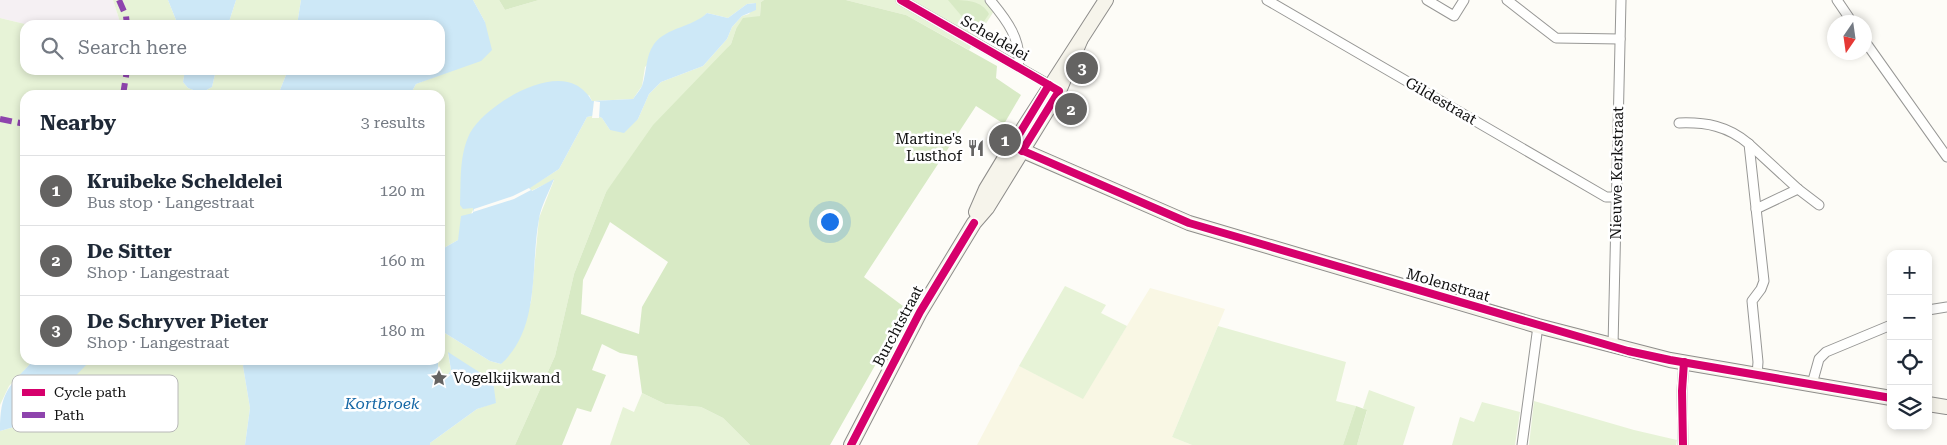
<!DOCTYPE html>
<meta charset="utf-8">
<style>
body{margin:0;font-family:"Roboto Serif",serif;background:#f6f6f7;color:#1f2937}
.controls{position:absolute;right:15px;bottom:15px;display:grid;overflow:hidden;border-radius:10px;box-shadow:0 2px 8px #0003}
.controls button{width:45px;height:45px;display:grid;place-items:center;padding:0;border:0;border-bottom:1px solid #e0e1e3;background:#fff;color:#1f2937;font:25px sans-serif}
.compass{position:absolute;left:1827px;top:15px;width:45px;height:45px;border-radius:50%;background:#fff;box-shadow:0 2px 8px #0003;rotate:193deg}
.you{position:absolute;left:829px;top:221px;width:18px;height:18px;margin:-12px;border:4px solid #fff;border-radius:50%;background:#1a73e8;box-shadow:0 0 0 8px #1a73e833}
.badge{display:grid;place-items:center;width:32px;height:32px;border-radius:50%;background:#646362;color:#fff;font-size:16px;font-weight:700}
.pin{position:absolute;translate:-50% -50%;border:2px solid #fff;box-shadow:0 1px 5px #0006}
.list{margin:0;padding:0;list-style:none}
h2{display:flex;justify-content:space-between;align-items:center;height:65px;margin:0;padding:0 20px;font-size:21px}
h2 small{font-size:16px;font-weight:400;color:#747a83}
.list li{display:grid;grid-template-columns:32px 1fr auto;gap:15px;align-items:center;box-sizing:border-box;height:70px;padding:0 20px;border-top:1px solid #e0e1e3}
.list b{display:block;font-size:19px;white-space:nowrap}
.list p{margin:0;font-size:16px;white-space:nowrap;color:#747a83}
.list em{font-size:16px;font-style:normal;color:#747a83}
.icon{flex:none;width:28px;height:28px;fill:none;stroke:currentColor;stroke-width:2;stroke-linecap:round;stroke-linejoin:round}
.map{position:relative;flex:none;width:1947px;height:445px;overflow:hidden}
.search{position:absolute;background:#fff;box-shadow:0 2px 8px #0003;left:20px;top:20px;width:425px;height:55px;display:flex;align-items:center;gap:12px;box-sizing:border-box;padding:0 18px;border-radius:15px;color:#747a83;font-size:19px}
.panel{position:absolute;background:#fff;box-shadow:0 2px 8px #0003;left:20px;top:90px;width:425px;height:275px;border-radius:15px}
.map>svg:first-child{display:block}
.industrial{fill:#f5f0f3}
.farmland{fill:#f9f7e4}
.green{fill:#e7f3d7}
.forest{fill:#d8eac5;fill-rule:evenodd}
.water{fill:#cde8f7}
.pier{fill:#fdfcf7}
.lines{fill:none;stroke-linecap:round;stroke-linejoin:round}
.street-casing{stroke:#979795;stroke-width:11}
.secondary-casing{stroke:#8e8d8b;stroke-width:16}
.street{stroke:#fffffe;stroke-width:9}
.secondary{stroke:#f6f4eb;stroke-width:14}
.quiet{stroke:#8e44ad;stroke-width:6;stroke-dasharray:12 6;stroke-linecap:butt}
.cycleway-casing{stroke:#fff;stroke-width:11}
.cycleway{stroke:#d6006c;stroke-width:8}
.labels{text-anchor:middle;stroke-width:5;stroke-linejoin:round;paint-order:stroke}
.street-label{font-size:15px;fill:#111;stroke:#fff}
.poi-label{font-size:15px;fill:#111;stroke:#fff;text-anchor:end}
.water-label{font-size:16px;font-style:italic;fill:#1768a6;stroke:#fff}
.key{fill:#fff;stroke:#b8b8b8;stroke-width:1}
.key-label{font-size:14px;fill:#111}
</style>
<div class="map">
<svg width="1947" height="445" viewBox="0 0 1947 445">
<rect width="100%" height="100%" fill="#fdfcf7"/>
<path class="industrial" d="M0,0H113L121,25H29L0,18Z"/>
<path class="farmland" d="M1150,288L1225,309L1172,437L1192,445H977L1019,366L1083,398Z"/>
<g class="green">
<path d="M113,0H168L178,25H121Z"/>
<path d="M236,0H301L297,25H228Z"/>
<path d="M473,0H499L505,10L539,0H764L761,2L760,16L736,29L731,44L606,192L574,274L555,356L515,445H430V443L477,409L496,402L448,353L451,370L441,385L431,378L438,369L440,330L490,361L501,364L531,302L539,218L554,180L531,191L529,188L559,169L587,117L596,115L602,118L610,130L638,119L649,94L661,82L703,66L727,39L732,27L742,16L749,14L756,3L747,4L728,18L707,13L698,22L689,24L645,67L642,86L633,99L592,101L589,95L474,208L458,240L444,248L440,247V95H410L416,84L446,72L485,22Z"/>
<path d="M846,0H984L994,11L969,50L906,15Z"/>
<path d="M0,18L29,25H25V70H185L183,82L188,88L201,93L212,87L216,70H288L278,95H25V360H34L9,386L0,405Z"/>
<path d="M1065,286L1106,305L1101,313L1127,326L1083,399L1019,366Z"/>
<path d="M1218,326L1346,362L1336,401L1356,406L1343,445H1192L1172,437Z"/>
<path d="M91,360H245L243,366L250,408L245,445H0V431L21,425Z"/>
<path d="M1369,390L1415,407L1403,445H1357L1367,411L1363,408Z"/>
<path d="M642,393L665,404L701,407L723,418L750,445H610L623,407L634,412Z"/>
<path d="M1534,401L1634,430L1677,440L1676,445H1529Z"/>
<path d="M1482,402L1520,412L1515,445H1452L1460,417L1474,422Z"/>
</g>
<g class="forest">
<path d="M499,0H539L505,10Z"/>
<path d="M764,0H846L906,15L997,66L996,78L1021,95L1004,124L976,106L864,277L907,309L830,445H750L723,418L701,407L665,404L642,393L637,356L620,353L602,344L592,370L606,375L591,412L577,408L562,445H515L555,356L574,274L606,192L653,125L731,44L736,29L743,18L760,16L761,2ZM610,222L668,262L642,307L639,334L581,314L583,280Z"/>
<path d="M948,0C967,0 981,0 989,14L976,33Z"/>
<path d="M1356,406L1367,410L1357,445H1343Z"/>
</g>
<g class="water">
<path d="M168,0H236L228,25H178Z"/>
<path d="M301,0H473L485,22L492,50L481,61L416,84L410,95H278L288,70H440V25H297Z"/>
<path d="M756,3V10L742,16L732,27L727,39L703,66L661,82L649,94L638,119L624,133L610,130L602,118L596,115L587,117L559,169L530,188L532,191L554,179C549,192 541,206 539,219C530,267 541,328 501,364L490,361L440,330V247L444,248L458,240L461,216L473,213V208L463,209L460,205C461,181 459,155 470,133C485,106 545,69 576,85C582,88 589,95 592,101L633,99C636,95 640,90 642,86C647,72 645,57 654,44C667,27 693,27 707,13L728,18L747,4Z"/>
<path d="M185,70H216L212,87L201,93L188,88L183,82Z"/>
<path d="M448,352L493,381L496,403L477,409L430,443V445H245L250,408L243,366L245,360H438V369L431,378L441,385L451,370Z"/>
<path d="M34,360H91L39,413L21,425L0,431C0,392 8,387 34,360Z"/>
</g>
<g class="pier">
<path d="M594,101L600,102L599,118H592Z"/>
<path d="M529,188L531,190L514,199L473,212L474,209L513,196Z"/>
</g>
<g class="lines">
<g class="street-casing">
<g id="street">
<path d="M901,0L1055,88"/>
<path d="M990,0C1006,19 1023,41 1018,67"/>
<path d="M1267,0L1606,197H1616"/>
<path d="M1427,0L1454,16L1464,0"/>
<path d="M1507,0L1556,38L1620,39"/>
<path d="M1837,0L1852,22"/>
<path d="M1864,40L1947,157"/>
<path d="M1679,123C1706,122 1728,126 1749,144L1764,281L1761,289L1752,301L1758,362L1757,375"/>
<path d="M1749,144L1798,189L1819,205"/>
<path d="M1756,209L1798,189"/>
<path d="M1928,310L1947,307"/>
<path d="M1613,346L1621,0"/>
<path d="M1812,384L1819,359L1826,352L1891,325"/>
<path d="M1522,445L1538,326"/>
<path d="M1683,445L1682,391L1684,362"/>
</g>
</g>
<g class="secondary-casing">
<g id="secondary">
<path d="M1012,146L1189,223L1538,326L1670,360L1891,398"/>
<path d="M976,212L986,189L1012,146L1106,0"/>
<path d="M1928,404L1947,407"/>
<path d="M851,445L920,312L974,223L987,208L1059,91L1080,41"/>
</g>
</g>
<use href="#street" class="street"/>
<use href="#secondary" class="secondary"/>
<g class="quiet">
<path d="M119,0L126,16L127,25"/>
<path d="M123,95L127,70"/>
<path d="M0,119L25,124"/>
</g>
<g class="cycleway-casing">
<g id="cycleway">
<path d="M901,0L1059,91L1022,151"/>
<path d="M1049,85L1012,146L1189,223L1628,351L1670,360L1891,398"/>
<path d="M851,445L920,312L974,223"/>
<path d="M1683,445L1682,391L1684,362"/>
</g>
</g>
<use href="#cycleway" class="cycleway"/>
</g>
<defs>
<g id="restaurant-bare" transform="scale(1.35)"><path d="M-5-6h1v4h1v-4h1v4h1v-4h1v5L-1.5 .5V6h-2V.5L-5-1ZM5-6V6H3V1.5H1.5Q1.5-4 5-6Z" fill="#646362" stroke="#fff" stroke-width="2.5" paint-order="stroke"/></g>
<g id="sight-bare" transform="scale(1.35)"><path d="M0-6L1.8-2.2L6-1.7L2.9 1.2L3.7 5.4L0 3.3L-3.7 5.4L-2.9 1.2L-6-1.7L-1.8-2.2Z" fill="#646362" stroke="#fff" stroke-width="2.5" paint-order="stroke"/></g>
</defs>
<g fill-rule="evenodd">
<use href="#restaurant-bare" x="976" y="148"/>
<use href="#sight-bare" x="439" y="378"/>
</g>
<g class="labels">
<g class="street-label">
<text transform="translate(995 38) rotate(30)" y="5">Scheldelei</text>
<text transform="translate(1441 101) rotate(30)" y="5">Gildestraat</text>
<text transform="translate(1617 173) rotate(-89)" y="5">Nieuwe Kerkstraat</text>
<text transform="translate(1448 285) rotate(16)" y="5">Molenstraat</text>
<text transform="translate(898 326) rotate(-62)" y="5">Burchtstraat</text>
</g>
<g class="poi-label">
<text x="962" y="144">Martine's<tspan x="962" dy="17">Lusthof</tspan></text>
<text x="453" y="383" text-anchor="start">Vogelkijkwand</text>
</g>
<g class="water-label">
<text x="382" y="409">Kortbroek</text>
</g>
</g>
<rect x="12" y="375" width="166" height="57" rx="8" class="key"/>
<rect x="22" y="389" width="23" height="7" fill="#d6006c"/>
<rect x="22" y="412" width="23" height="6" fill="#8e44ad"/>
<g class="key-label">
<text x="54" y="397">Cycle path</text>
<text x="54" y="420">Path</text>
</g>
</svg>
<div class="controls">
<button>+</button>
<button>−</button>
<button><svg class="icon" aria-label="locate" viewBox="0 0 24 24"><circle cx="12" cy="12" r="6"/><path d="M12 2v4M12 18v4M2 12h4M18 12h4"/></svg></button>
<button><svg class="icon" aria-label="layers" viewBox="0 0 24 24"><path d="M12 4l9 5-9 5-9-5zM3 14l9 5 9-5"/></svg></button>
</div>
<svg class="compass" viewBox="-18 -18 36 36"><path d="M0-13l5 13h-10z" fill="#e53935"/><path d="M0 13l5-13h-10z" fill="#747a83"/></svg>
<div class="you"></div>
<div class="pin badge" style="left:1005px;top:140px">1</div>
<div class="pin badge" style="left:1071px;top:109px">2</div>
<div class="pin badge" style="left:1082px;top:68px">3</div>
<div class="search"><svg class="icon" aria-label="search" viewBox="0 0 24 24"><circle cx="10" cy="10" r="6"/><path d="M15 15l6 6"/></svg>Search here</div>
<section class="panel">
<h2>Nearby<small>3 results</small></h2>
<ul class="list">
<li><span class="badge">1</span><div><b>Kruibeke Scheldelei</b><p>Bus stop · Langestraat</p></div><em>120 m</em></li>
<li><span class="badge">2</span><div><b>De Sitter</b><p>Shop · Langestraat</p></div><em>160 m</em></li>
<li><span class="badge">3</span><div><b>De Schryver Pieter</b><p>Shop · Langestraat</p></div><em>180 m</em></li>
</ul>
</section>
</div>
